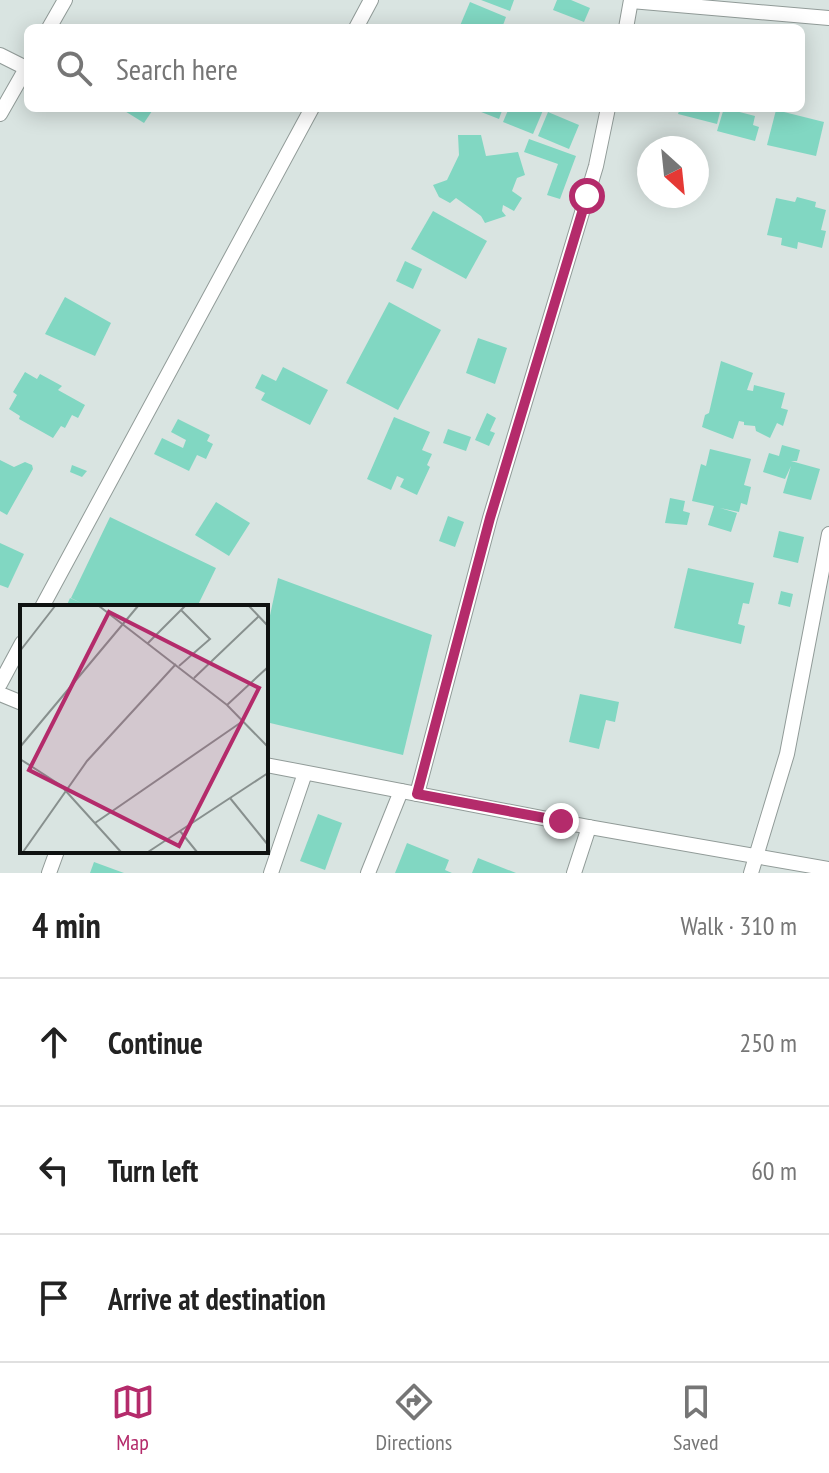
<!DOCTYPE html>
<meta charset="utf-8">
<style>
body{margin:0;font-family:"PT Sans Narrow",sans-serif;background:#f2f2f2;color:#222}
.compass{position:absolute;left:637px;top:136px;width:72px;height:72px;border-radius:50%;background:#fff;box-shadow:0 4px 20px #0003;rotate:153deg}
.stop{position:absolute;width:24px;height:24px;margin:-18px;border:6px solid #b42b6b;border-radius:50%;background:#fff}
.stop.end{background:#b42b6b;border-color:#fff;box-shadow:0 2px 8px #0008}
.list{margin:0;padding:0;list-style:none}
h2{display:flex;justify-content:space-between;align-items:center;height:104px;margin:0;padding:0 32px;font-size:34px}
h2 small{font-size:26px;font-weight:400;color:#767676}
.list li{display:grid;grid-template-columns:52px 1fr auto;gap:24px;align-items:center;box-sizing:border-box;height:128px;padding:0 32px;border-top:2px solid #e0e0e0}
.list b{display:block;font-size:30px;white-space:nowrap}
.list em{font-size:26px;font-style:normal;color:#767676}
.icon{flex:none;width:44px;height:44px;fill:none;stroke:currentColor;stroke-width:2;stroke-linecap:round;stroke-linejoin:round}
.map{position:relative;flex:none;width:829px;height:873px;overflow:hidden}
.search{position:absolute;background:#fff;box-shadow:0 4px 20px #0003;left:24px;right:24px;top:24px;height:88px;display:flex;align-items:center;gap:20px;box-sizing:border-box;padding:0 28px;border-radius:12px;color:#767676;font-size:30px}
.sheet{height:488px;background:#fff}
nav{display:flex;justify-content:space-around;align-items:center;box-sizing:border-box;height:112px;border-top:2px solid #e0e0e0;background:#fff;font-size:22px;color:#767676}
nav a{display:grid;justify-items:center;gap:4px}
nav .on{color:#b42b6b}
.map>svg:first-child{display:block}
.building{fill:#81d7c2}
.lines{fill:none;stroke-linecap:round;stroke-linejoin:round}
.street-casing{stroke:#919b98;stroke-width:16}
.street{stroke:#fff;stroke-width:14}
.route{stroke:#b42b6b;stroke-width:10}
.inset-road{fill:none;stroke:#88908e;stroke-width:2}
.view{fill:#b42b6b;fill-opacity:0.15;stroke:#b42b6b;stroke-width:4}
.inset-edge{fill:none;stroke:#0f1211;stroke-width:4}
</style>
<div class="map">
<svg width="829" height="873" viewBox="0 0 829 873">
<rect width="100%" height="100%" fill="#d9e4e1"/>
<g class="building">
<path d="M481,0H514L510,11Z"/>
<path d="M557,0H571L590,8L584,22L553,10Z"/>
<path d="M470,2L506,17L502,28H459Z"/>
<path d="M120,108H154L144,123Z"/>
<path d="M471,108H503L499,119Z"/>
<path d="M509,108H544L533,134L503,122Z"/>
<path d="M680,108H721L717,124L678,114Z"/>
<path d="M724,108L755,116L753,125L759,127L755,141L717,131Z"/>
<path d="M776,110L824,122L816,156L767,145Z"/>
<path d="M548,112L579,125L569,149L538,136Z"/>
<path d="M458,135H481L486,156L518,152L525,175L517,178L512,191L522,198L514,211L503,205L502,211L506,216L485,223L481,216L456,198L450,203L439,197L433,185L447,180L459,155Z"/>
<path d="M529,139L576,156L560,199L547,195L558,164L524,152Z"/>
<path d="M797,197L816,202L815,207L826,210L821,230L826,231L822,248L798,242L797,249L781,245L782,238L767,235L776,198L795,202Z"/>
<path d="M433,211L487,241L466,279L411,249Z"/>
<path d="M405,261L422,269L413,289L396,281Z"/>
<path d="M65,297L111,323L95,356L45,334Z"/>
<path d="M389,302L441,330L398,410L346,383Z"/>
<path d="M478,338L507,348L495,384L466,373Z"/>
<path d="M721,361L753,373L747,390L753,391L754,385L785,393L781,408L788,410L783,426L777,423L770,438L756,431L755,426L744,425V422L739,421L733,439L702,427L705,415L709,413Z"/>
<path d="M283,367L328,390L310,425L261,400L265,393L255,388L262,374L276,381Z"/>
<path d="M25,372L37,379L40,374L62,386L58,390L85,405L78,418L72,415L65,428L61,426L53,438L19,419L20,416L9,409L17,395L13,392Z"/>
<path d="M487,413L496,418L490,431L495,433L489,446L475,440Z"/>
<path d="M394,417L430,432L422,450L432,454L427,465L430,467L417,495L400,487L404,479L397,476L391,490L367,479Z"/>
<path d="M178,419L210,435L207,441L213,444L206,459L197,455L189,471L154,454L162,438L183,448L186,440L171,432Z"/>
<path d="M448,429L471,437L466,451L443,443Z"/>
<path d="M782,445L800,450L797,461H791L820,469L811,500L783,493L791,466L785,479L763,472L769,453L779,456Z"/>
<path d="M710,449L751,459L744,485L751,487L747,505L741,503L739,512L720,508L737,513L731,532L708,525L714,506L692,501L701,464L706,466Z"/>
<path d="M0,460L14,467L25,462L32,465L33,469L7,515L0,511Z"/>
<path d="M72,465L87,471L82,477L70,472Z"/>
<path d="M670,498L685,501L683,511L690,513L687,525L665,523Z"/>
<path d="M216,502L250,523L229,556L195,535Z"/>
<path d="M448,516L464,522L455,547L439,541Z"/>
<path d="M110,517L216,568L197,607H66L70,598L81,603L71,598Z"/>
<path d="M779,531L804,537L798,563L773,557Z"/>
<path d="M0,543L24,554L8,588L0,585Z"/>
<path d="M688,568L754,583L749,604L743,603L738,624L745,626L741,644L674,628Z"/>
<path d="M278,578L432,635L403,755L266,722V634Z"/>
<path d="M781,591L793,594L790,607L778,604Z"/>
<path d="M580,694L619,702L615,722L606,720L599,749L569,742Z"/>
<path d="M318,814L342,823L325,870L300,861Z"/>
<path d="M407,843L449,860L445,870L452,873H395Z"/>
<path d="M478,858L516,873H472Z"/>
<path d="M94,862L124,873H90Z"/>
</g>
<g class="lines">
<g class="street-casing">
<g id="street">
<path d="M631,1L829,18"/>
<path d="M49,28L65,0"/>
<path d="M356,28L371,0"/>
<path d="M626,28L631,0"/>
<path d="M0,55L26,68"/>
<path d="M0,114L28,65"/>
<path d="M42,607L312,108"/>
<path d="M0,684L22,643"/>
<path d="M0,694L22,703"/>
<path d="M266,765L589,827L829,869"/>
<path d="M417,794L490,518L596,166L608,108"/>
<path d="M49,873L57,851"/>
<path d="M271,873L305,773"/>
<path d="M368,873L401,791"/>
<path d="M574,873L589,827"/>
<path d="M751,873L787,754L829,534"/>
</g>
</g>
<use href="#street" class="street"/>
</g>
<g class="lines">
<path class="route" d="M561,821L417,794L490,518L587,196"/>
</g>
<g transform="translate(20 605)">
<rect width="248" height="248" fill="#d9e4e1"/>
<path class="inset-road" d="M79,1L207,100L248,142M229,1L248,21M128,38L165,1M0,46L35,1M159,61L190,34L161,5M174,73L239,11M207,100L248,62M0,142L118,1M0,154L45,183M44,184L101,247M210,193L248,240M75,218L223,116M160,226L177,247M3,247L67,156L156,59M128,247L248,168"/>
<path class="view" d="M89,7L239,83L159,241L9,165Z"/>
<rect width="248" height="248" class="inset-edge"/>
</g>
</svg>
<svg class="compass" viewBox="-18 -18 36 36"><path d="M0-13l5 13h-10z" fill="#e53935"/><path d="M0 13l5-13h-10z" fill="#767676"/></svg>
<div class="stop" style="left:587px;top:196px"></div>
<div class="stop end" style="left:561px;top:821px"></div>
<div class="search"><svg class="icon" aria-label="search" viewBox="0 0 24 24"><circle cx="10" cy="10" r="6"/><path d="M15 15l6 6"/></svg>Search here</div>
</div>
<section class="sheet">
<h2>4 min<small>Walk · 310 m</small></h2>
<ul class="list">
<li><svg class="icon" aria-label="ahead" viewBox="0 0 24 24"><path d="M12 20V5M6 11l6-6 6 6"/></svg><div><b>Continue</b></div><em>250 m</em></li>
<li><svg class="icon" aria-label="left" viewBox="0 0 24 24"><path d="M17 20v-9H6M10 6l-5 5 5 5"/></svg><div><b>Turn left</b></div><em>60 m</em></li>
<li><svg class="icon" aria-label="arrive" viewBox="0 0 24 24"><path d="M6 21V4h12l-3 4 3 4H6"/></svg><div><b>Arrive at destination</b></div></li>
</ul>
</section>
<nav>
<a class="on"><svg class="icon" aria-label="map" viewBox="0 0 24 24"><path d="M3 6l6-2 6 2 6-2v14l-6 2-6-2-6 2zM9 4v14M15 6v14"/></svg>Map</a>
<a><svg class="icon" aria-label="directions" viewBox="0 0 24 24"><path d="M12 3l9 9-9 9-9-9zM9 14v-3h6M13 9l2 2-2 2"/></svg>Directions</a>
<a><svg class="icon" aria-label="saved" viewBox="0 0 24 24"><path d="M7 4h10v16l-5-4-5 4z"/></svg>Saved</a>
</nav>
